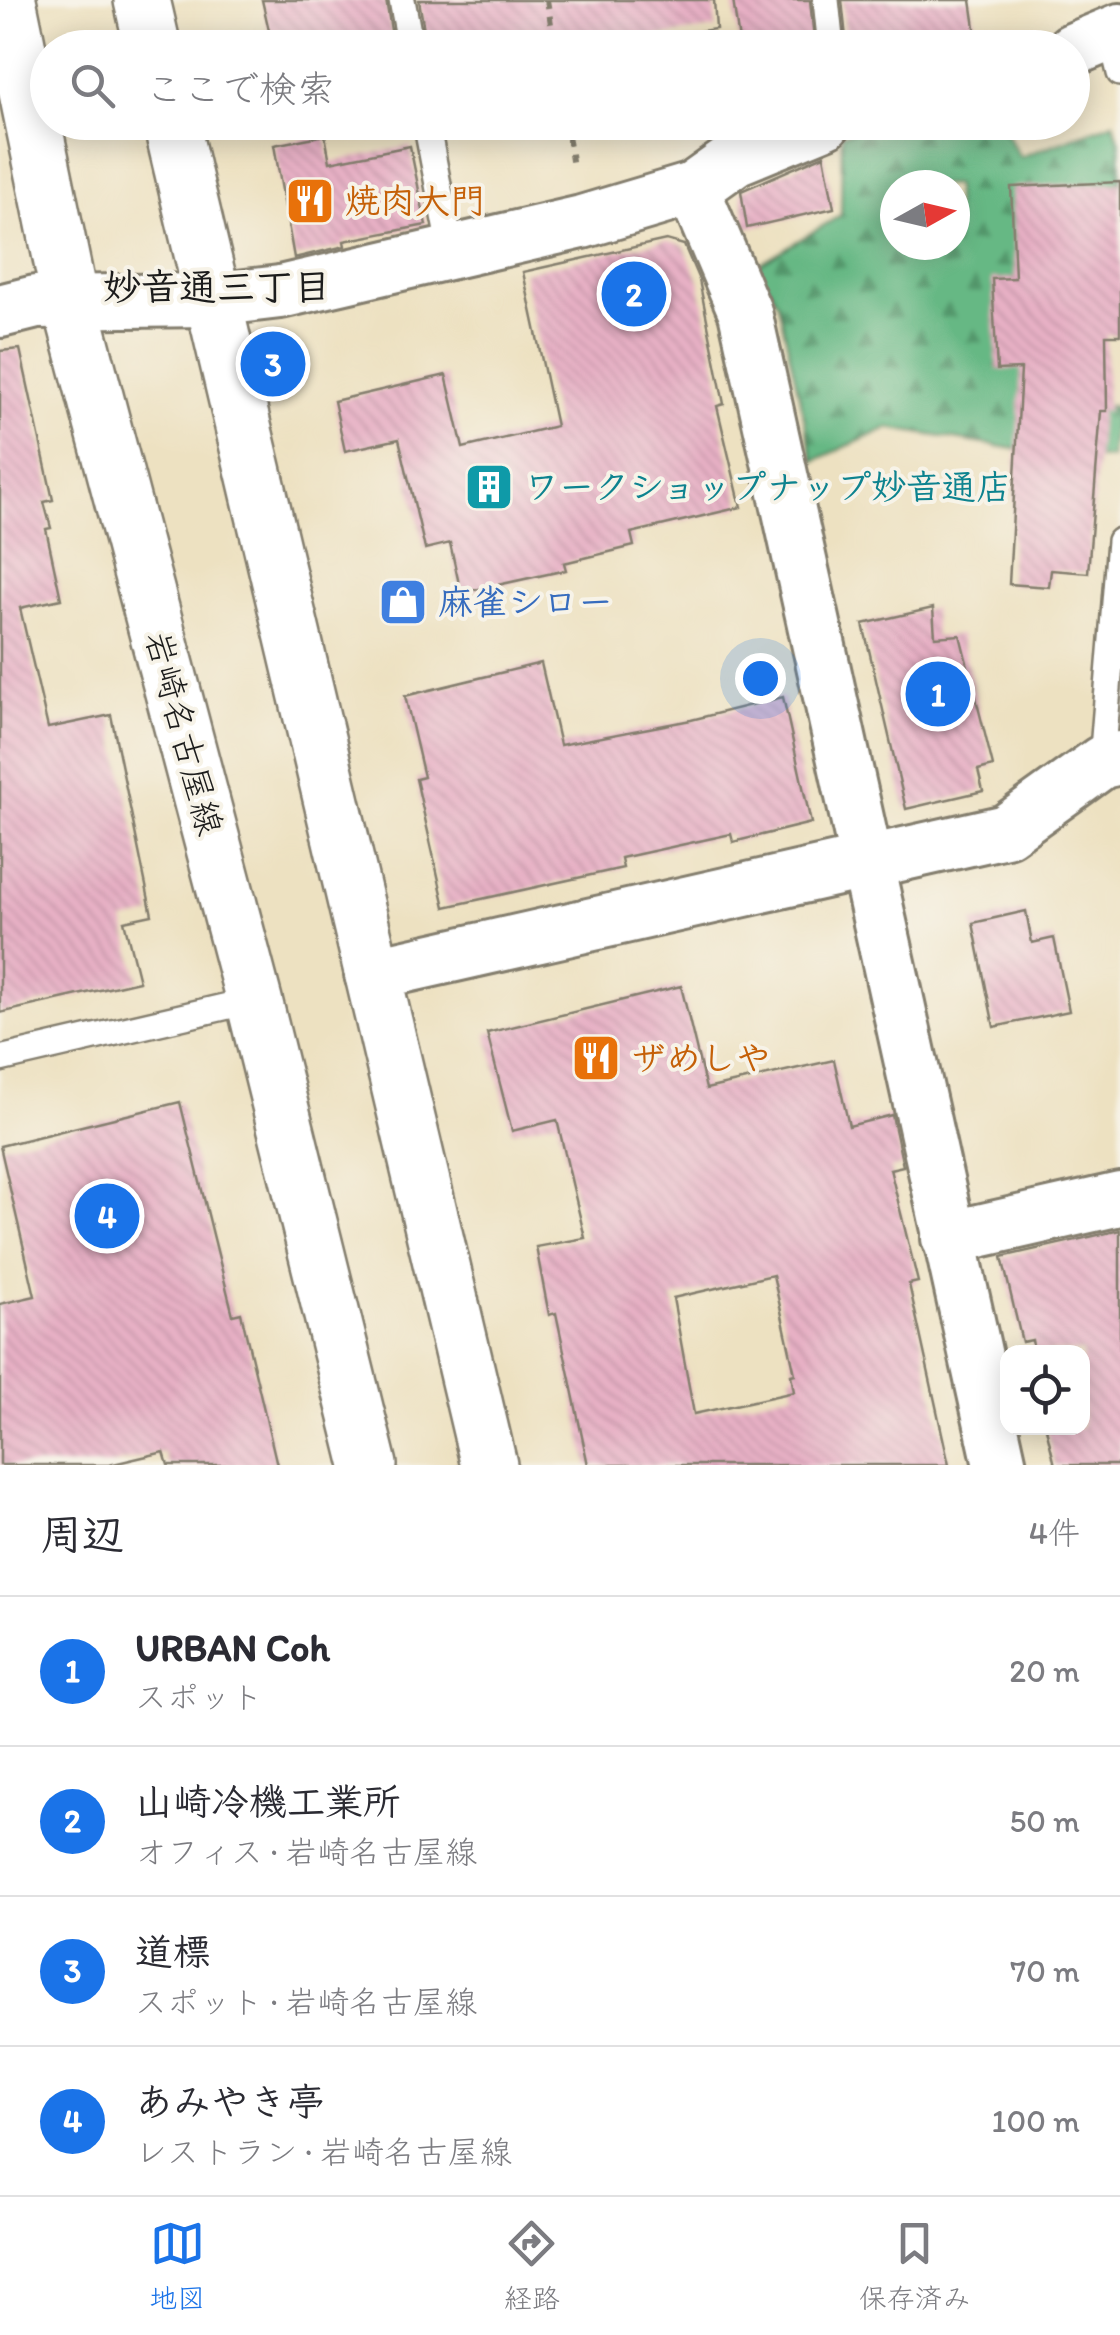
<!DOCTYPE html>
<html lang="ja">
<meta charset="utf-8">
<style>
body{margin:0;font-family:Itim,"Klee One",sans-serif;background:#f7f7f7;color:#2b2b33}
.controls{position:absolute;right:30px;bottom:30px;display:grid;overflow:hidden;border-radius:20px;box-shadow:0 5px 25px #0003}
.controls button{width:90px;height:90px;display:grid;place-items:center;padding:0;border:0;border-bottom:2px solid #e1e1e2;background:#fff;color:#2b2b33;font:50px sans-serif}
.compass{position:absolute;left:880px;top:170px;width:90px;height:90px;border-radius:50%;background:#fff;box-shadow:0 5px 25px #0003;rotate:82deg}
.you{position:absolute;left:760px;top:678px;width:35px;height:35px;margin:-25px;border:8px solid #fff;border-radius:50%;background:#1a73e8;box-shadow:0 0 0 15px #1a73e833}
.badge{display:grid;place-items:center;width:65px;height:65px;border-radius:50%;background:#1a73e8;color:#fff;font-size:32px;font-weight:700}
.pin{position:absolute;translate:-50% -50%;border:5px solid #fff;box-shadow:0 2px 10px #0006}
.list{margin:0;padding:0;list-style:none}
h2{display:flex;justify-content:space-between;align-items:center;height:130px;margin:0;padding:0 40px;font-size:42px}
h2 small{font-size:32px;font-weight:400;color:#7c7c81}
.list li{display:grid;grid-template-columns:65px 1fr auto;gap:30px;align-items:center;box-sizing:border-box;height:150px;padding:0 40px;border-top:2px solid #e1e1e2}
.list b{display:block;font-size:38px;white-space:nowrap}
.list p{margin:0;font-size:32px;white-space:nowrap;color:#7c7c81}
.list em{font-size:32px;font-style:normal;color:#7c7c81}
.icon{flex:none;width:55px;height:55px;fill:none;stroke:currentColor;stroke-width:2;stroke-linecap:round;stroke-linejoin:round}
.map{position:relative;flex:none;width:1120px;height:1465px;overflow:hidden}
.search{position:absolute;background:#fff;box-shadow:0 5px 25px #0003;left:30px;right:30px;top:30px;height:110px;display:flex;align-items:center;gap:25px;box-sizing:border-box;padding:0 35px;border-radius:55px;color:#7c7c81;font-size:38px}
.sheet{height:730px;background:#fff}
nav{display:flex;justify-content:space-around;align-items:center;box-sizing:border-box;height:140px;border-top:2px solid #e1e1e2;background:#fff;font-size:28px;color:#7c7c81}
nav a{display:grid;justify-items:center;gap:5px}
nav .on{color:#1a73e8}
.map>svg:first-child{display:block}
.forest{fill:url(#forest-firs);stroke:#416a50;stroke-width:2.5;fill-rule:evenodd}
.building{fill:url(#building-back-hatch);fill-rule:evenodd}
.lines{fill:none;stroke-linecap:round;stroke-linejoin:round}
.service-casing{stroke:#847e6e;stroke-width:30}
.minor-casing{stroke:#847e6e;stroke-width:58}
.secondary-casing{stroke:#847e6e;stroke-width:60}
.path{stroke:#847e6e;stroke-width:6;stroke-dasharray:8 8;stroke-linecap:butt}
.service{stroke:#fff;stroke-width:25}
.minor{stroke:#fff;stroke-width:52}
.secondary{stroke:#fff;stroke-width:55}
.labels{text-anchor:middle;stroke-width:8;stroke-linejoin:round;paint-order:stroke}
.food-label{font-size:35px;font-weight:bold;fill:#c56008;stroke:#f7f3e8;text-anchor:start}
.culture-label{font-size:35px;font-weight:bold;fill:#0d838f;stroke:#f7f3e8;text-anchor:start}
.shop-label{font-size:35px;font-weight:bold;fill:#366cbe;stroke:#f7f3e8;text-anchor:start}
.street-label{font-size:35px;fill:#1c1c1c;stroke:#f7f3e8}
.neighbourhood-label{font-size:38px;font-weight:bold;fill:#1c1c1c;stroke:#f7f3e8}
</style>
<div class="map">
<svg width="1120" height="1465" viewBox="0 0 1120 1465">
<defs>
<pattern id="forest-firs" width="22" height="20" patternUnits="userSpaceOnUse" patternTransform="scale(2.5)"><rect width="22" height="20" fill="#66b884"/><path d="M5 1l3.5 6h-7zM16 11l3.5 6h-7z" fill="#53956b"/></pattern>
<pattern id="building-back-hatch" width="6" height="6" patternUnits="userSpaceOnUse" patternTransform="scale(2.5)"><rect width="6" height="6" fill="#e7b0c5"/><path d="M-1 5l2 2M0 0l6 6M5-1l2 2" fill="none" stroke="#c697a9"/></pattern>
</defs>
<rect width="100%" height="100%" fill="#f7f3e8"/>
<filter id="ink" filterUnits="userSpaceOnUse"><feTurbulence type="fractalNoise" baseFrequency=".01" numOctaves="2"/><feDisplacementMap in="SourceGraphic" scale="20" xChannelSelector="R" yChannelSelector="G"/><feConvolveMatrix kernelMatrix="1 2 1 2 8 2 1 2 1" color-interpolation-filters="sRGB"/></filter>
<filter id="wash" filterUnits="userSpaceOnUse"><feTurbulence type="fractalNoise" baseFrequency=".0048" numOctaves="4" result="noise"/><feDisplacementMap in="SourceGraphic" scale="40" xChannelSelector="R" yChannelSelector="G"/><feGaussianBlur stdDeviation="2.25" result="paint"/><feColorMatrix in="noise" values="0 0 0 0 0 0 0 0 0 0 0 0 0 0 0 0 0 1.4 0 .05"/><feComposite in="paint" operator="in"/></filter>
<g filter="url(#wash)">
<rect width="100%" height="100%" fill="#ede1c1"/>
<path class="forest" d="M1114,122L1120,144V182L1057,407L1116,406L1111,459L1021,450L888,428L814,461L778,303L756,266L841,215L842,134L888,123H1000L1020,157ZM895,185H955V245H895Z"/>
<g id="blocks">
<g class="building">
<path d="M262,0H386L394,48H273Z"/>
<path d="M419,0H714L716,29L574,48H427Z"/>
<path d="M733,0H810L815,48H740Z"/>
<path d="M842,0H971L978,48H847Z"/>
<path d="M325,135L330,162L410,146L426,225L344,241L345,246L294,258L274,145Z"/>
<path d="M824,155L834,208L747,228L741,191Z"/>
<path d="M1120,182V335H1106L1107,411H1101L1088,573L1051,570L1049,587L1009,584L1021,369L997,370L992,279L1015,278L1011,187Z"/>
<path d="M666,240L684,245L699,280L724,404L717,406L741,507L631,533L634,546L564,563L566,570L461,593L450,543L425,549L399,439L345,451L334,401L446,375L463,448L556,426L523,272Z"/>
<path d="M20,349L53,500L44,502L51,528L46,529L61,599L20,608L48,728L111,715L152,915L124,921L139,981L0,1013V351Z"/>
<path d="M933,608L935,637L960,635L993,766L978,770L983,791L906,809L863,624Z"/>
<path d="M541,663L560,745L691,720L783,697L811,823L733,842L731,834L621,858L623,868L445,907L416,779L424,777L405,696Z"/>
<path d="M1026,911L1032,943L1054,938L1069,1011L994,1027L973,923Z"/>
<path d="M681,986L706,1089L834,1060L849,1126L892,1115L903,1166L890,1169L918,1282L909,1284L949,1465H588L556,1313L549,1315L536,1247L585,1238L557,1120L512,1131L487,1033ZM773,1275L795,1374L791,1375L794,1392L694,1414L673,1298Z"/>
<path d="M180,1102L233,1315L241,1313L277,1465H168L164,1452L109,1465H0V1304L35,1296L0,1146Z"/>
<path d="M1120,1230V1465H1055L1046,1428H1082V1352H1034L1032,1340L1022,1342L1002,1257Z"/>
</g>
</g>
</g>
<g filter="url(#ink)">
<use href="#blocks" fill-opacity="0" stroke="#847e6e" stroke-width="2.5"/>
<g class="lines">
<g class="service-casing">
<g id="service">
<path d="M402,0L411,48"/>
<path d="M826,0L831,48"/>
<path d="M1111,36L1120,73"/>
<path d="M426,122L451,252"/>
<path d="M1102,762L1120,541"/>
<path d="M0,1059L254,1000"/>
</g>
</g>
<g class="minor-casing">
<g id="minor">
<path d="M1072,50L1120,30"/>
<path d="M693,189L745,312L1000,1465"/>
<path d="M0,311L36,302L213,300L280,292L582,222L693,189L735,159L825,122"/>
<path d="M371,974L1006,831L1102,762L1120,758"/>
<path d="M948,1238L1120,1199"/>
</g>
</g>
<g class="secondary-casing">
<g id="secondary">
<path d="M8,0L70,301L254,1000L369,1465"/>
<path d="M142,0L153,48"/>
<path d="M171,122L489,1465"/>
</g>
</g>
<g class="path">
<path d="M547,0L555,48"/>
<path d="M566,122L573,167"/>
</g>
<use href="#service" class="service"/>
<use href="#minor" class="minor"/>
<use href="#secondary" class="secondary"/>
</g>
</g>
<defs>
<g id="restaurant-square" transform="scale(2.5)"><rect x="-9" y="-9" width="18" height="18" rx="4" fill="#e8710a" stroke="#f7f3e8"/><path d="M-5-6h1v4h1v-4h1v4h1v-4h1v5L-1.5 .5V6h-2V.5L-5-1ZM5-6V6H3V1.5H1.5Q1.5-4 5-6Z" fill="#fff"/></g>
<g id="building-square" transform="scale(2.5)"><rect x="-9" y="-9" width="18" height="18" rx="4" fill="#0f9aa8" stroke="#f7f3e8"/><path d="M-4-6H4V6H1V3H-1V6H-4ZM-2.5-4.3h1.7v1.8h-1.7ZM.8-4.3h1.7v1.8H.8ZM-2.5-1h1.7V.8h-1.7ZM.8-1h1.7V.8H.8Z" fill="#fff"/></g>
<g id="shop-square" transform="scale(2.5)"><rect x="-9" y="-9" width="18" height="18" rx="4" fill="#3f7fe0" stroke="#f7f3e8"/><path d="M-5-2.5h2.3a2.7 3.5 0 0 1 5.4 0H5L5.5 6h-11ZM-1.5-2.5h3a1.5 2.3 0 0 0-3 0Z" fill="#fff"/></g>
</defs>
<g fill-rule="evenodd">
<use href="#restaurant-square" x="310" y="201"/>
<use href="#building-square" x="489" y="487"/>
<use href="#shop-square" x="403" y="602"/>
<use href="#restaurant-square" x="596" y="1058"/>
</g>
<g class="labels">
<g class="food-label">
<text x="345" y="213">焼肉大門</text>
<text x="631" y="1070">ザめしや</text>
</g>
<g class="culture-label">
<text x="524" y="499">ワークショップナップ妙音通店</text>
</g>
<g class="shop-label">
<text x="438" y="614">麻雀シロー</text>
</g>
<g class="street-label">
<text transform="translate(184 733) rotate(75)" y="12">岩崎名古屋線</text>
</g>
<g class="neighbourhood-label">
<text x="217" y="300">妙音通三丁目</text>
</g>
</g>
</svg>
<div class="controls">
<button><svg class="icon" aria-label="locate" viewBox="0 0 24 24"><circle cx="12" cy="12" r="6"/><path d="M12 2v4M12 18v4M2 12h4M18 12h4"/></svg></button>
</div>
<svg class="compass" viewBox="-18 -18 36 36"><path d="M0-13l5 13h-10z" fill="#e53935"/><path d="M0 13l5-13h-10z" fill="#7c7c81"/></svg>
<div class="you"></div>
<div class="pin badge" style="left:938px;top:694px">1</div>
<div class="pin badge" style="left:634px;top:294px">2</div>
<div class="pin badge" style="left:273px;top:364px">3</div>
<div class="pin badge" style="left:107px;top:1216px">4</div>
<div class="search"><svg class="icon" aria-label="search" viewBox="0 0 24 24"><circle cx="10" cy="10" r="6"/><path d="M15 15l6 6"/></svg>ここで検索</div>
</div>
<section class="sheet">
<h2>周辺<small>4件</small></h2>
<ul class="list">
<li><span class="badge">1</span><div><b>URBAN Coh</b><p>スポット</p></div><em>20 m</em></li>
<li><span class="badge">2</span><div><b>山崎冷機工業所</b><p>オフィス · 岩崎名古屋線</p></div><em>50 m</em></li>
<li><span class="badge">3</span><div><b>道標</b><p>スポット · 岩崎名古屋線</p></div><em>70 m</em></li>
<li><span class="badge">4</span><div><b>あみやき亭</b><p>レストラン · 岩崎名古屋線</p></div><em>100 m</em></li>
</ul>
</section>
<nav>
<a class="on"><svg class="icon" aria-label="map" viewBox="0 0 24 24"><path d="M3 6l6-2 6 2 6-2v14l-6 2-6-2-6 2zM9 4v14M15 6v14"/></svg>地図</a>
<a><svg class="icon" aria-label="directions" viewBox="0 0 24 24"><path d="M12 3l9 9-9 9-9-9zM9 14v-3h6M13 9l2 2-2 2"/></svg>経路</a>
<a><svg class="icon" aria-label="saved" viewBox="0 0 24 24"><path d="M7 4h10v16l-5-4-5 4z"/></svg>保存済み</a>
</nav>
